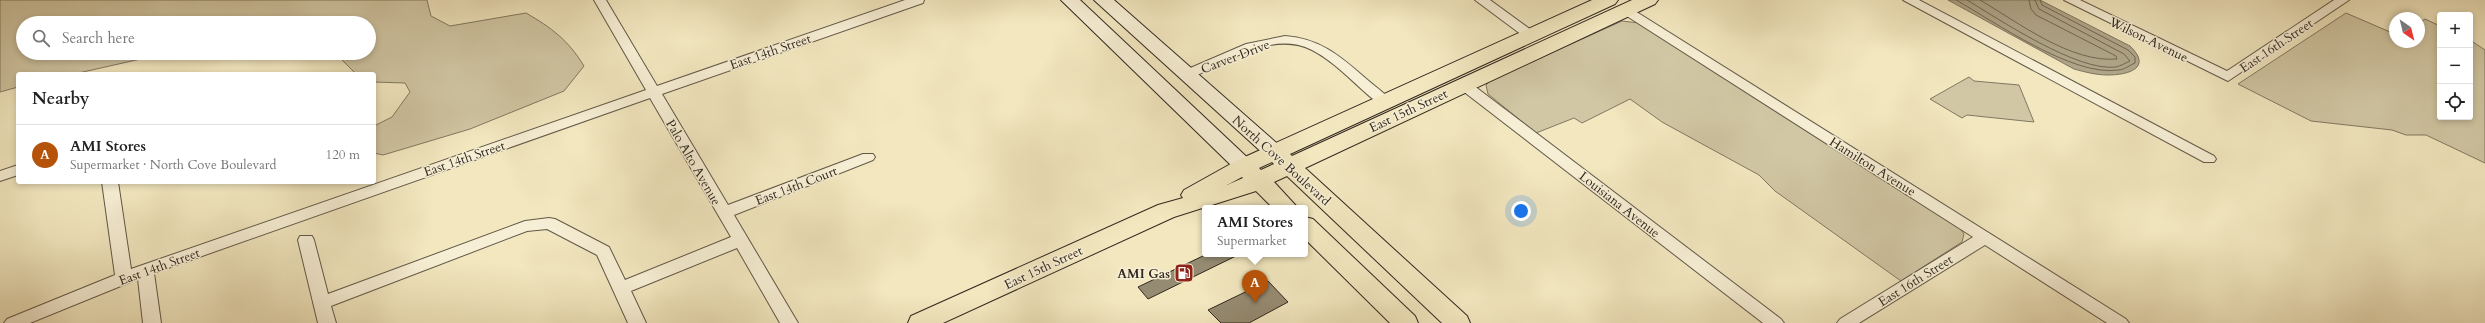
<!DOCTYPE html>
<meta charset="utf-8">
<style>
body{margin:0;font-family:Cardo,serif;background:#f2f2f2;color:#222}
.controls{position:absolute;right:12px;top:12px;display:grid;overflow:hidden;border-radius:4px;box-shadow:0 2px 6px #0003}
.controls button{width:36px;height:36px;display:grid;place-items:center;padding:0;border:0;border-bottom:1px solid #e0e0e0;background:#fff;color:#222;font:20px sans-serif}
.compass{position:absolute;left:2389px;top:12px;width:36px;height:36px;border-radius:50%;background:#fff;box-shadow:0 2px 6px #0003;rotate:145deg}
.you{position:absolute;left:1521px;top:211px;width:14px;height:14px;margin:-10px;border:3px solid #fff;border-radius:50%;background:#1a73e8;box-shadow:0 0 0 6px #1a73e833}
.badge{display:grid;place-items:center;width:26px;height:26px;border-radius:50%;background:#b45309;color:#fff;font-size:13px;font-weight:700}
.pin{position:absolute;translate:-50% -33px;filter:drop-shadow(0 1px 2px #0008)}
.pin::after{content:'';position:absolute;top:21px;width:14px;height:12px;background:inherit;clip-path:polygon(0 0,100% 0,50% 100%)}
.popup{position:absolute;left:1202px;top:205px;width:106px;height:52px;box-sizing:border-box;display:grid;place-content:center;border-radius:4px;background:#fff;filter:drop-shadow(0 1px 3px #0005);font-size:13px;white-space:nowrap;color:#767676}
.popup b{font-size:15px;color:#222}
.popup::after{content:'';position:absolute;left:50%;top:100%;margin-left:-8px;border:8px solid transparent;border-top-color:#fff}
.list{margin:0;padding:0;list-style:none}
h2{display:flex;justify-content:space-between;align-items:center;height:52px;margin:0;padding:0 16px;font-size:17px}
h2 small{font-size:13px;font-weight:400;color:#767676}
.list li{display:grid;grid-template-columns:26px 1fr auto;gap:12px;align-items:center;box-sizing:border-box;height:60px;padding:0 16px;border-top:1px solid #e0e0e0}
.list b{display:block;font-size:15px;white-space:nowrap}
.list p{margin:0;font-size:13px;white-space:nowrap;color:#767676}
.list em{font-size:13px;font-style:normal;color:#767676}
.icon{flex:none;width:22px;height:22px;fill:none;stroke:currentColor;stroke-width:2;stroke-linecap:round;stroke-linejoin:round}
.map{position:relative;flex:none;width:2485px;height:323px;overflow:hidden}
.search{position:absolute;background:#fff;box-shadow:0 2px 6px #0003;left:16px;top:16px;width:360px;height:44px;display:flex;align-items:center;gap:10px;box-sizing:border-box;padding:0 14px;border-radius:22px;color:#767676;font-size:15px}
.panel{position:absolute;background:#fff;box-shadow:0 2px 6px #0003;left:16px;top:72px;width:360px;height:112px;border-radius:4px}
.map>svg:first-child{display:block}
.green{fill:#d1c7a4;stroke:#817862}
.water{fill:#b0a689;stroke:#7d745f}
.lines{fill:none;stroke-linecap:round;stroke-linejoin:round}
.shore{stroke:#706754;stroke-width:1}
.building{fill:#958b72;stroke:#31281f}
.minor-casing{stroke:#615847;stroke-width:2}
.secondary-casing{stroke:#31281f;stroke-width:2}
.primary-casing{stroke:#31281f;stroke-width:2}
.minor{fill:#f7efd5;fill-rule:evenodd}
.secondary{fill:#f7efd5;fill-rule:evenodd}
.primary{fill:#f2e7bf;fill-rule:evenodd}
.labels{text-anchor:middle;stroke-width:3;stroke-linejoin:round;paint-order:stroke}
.street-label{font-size:13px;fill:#31281f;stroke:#f7efd5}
.poi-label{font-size:13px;font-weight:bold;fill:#31281f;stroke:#f7efd5;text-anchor:end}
</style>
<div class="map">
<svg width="2485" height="323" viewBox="0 0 2485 323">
<rect width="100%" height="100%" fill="#f2e7bf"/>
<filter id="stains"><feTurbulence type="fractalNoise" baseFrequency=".005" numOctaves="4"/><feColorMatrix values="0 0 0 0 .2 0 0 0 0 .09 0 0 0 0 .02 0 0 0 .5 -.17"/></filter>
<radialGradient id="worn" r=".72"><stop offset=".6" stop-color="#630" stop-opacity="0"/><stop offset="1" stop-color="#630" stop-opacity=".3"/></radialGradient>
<g class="green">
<path d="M0,0H427L431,16L450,26L526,13C552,28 568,40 584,66L564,91L470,129L383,155L374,153V126L392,117L410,92L405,83L374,82V74H356L335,53H369V23H23V53H182L154,56L74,74H18V87L0,92Z"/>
<path d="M2346,13L2390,32L2395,30V42H2419V23L2425,19L2440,26V117H2470V40L2485,50V163L2426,135H2406L2392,130L2311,121L2238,84Z"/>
<path d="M1622,21L1639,23L1959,227L1964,234L1962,242L1901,281L1775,191L1759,175L1662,122L1630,99L1582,123L1574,118L1536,133L1488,94L1486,85L1491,80Z"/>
<path d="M1969,77L1974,81L2019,85L2034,122L1967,115L1962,118L1930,99Z"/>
</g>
<path class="water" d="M1948,0H2040L2130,46C2153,68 2128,75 2108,75C2096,75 2085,72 2074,69Z"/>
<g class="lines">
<g class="shore">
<path d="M1956,0C1995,22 2073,77 2118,70C2124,70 2130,65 2135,63V57L2128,50L2042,5L2040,0"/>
<path d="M1967,0C2000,20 2078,72 2116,67C2120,66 2126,63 2130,61L2124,54L2039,9L2035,0"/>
<path d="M1980,0C2019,23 2071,63 2117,59L2116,56L2036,15L2031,9L2029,0"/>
</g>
</g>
<g class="building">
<path d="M1207,254H1240L1148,299L1138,287Z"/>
<path d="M1268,281L1288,302L1249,323H1221L1208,310Z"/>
</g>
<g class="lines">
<g class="minor-casing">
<g id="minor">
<path d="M594,0H606L657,86L905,0H924L923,3L662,94L728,205L863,154H873L875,157L873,160L734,215L798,323H780L737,248L631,291L646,323H628L597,255L547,229L527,231L331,306L336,323H318L298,240L300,236H312L314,240L328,294L525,221L549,218L555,219L609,247L625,280L731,237L650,98L154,273L161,323H143L138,279L30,323H4L7,319L115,275L102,182H118L131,269L646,90Z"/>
<path d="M1475,0H1490L1538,35L1531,39L1526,38Z"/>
<path d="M1903,0H1919L2214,156L2216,159L2214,162H2204Z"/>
<path d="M2064,0H2080L2227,71L2334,0H2349L2228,81Z"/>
<path d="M1627,6L2126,319L2129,323H2107L1985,245L1859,323H1837L1840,319L1973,237L1622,13L1620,10L1622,7Z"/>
<path d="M1285,36C1323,39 1342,58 1370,82C1377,88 1386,94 1391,101L1384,105L1379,104C1357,87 1337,63 1312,50C1273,30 1226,62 1191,78L1186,79L1179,75L1181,72L1246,44Z"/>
<path d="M1464,81L1469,82L1781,319L1784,323H1763L1459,88L1457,85L1459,82Z"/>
<path d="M18,165V175L0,181V171Z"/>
</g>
</g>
<g class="secondary-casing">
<g id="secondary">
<path d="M1061,0H1080L1251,161L1255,166L1251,171L1244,173L1237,171Z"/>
<path d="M1094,0H1114L1281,147L1284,152L1281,157L1274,159L1267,157Z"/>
</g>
</g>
<g class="primary-casing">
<g id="primary">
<path d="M1592,0H1618L1615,4L1290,154L1292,156L1632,0H1658L1655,4L1305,168L1467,316L1470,323H1442L1287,176L1274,182L1298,208H1273L1256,191L1174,217L943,323H908L911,316L1158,205L1183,198L1181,195L1184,190L1236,161ZM1272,162L1274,164L1261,170L1259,168ZM1242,177L1243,178L1227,185Z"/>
<path d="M1305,217L1313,219L1415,316L1418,323H1390L1305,239Z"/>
</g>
</g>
<use href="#minor" class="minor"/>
<use href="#secondary" class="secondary"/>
<use href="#primary" class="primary"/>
</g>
<defs>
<g id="fuel-square" transform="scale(1)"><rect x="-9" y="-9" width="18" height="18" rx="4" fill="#8f2418" stroke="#f7efd5"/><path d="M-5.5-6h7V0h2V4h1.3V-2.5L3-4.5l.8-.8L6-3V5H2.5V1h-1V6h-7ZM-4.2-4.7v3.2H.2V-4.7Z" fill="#fff"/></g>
</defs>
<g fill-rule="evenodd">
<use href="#fuel-square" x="1184" y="273"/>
</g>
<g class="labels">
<g class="street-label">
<text transform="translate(2149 39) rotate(26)" y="5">Wilson Avenue</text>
<text transform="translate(2276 45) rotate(-34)" y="5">East 16th Street</text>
<text transform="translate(770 51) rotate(-19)" y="5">East 14th Street</text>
<text transform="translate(1235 56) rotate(-21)" y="5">Carver Drive</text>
<text transform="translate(1408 110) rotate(-25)" y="5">East 15th Street</text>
<text transform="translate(464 158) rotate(-19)" y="5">East 14th Street</text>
<text transform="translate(1282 160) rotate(42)" y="5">North Cove Boulevard</text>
<text transform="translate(694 162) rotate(60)" y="5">Palo Alto Avenue</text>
<text transform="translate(1873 166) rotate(32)" y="5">Hamilton Avenue</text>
<text transform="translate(796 185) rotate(-21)" y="5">East 14th Court</text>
<text transform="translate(1620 204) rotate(38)" y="5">Louisiana Avenue</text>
<text transform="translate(159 266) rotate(-20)" y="5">East 14th Street</text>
<text transform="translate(1043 267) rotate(-25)" y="5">East 15th Street</text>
<text transform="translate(1915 280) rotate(-32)" y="5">East 16th Street</text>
</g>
<g class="poi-label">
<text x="1170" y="278">AMI Gas</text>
</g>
</g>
<rect width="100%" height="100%" filter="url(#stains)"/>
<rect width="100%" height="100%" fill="url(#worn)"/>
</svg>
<div class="controls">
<button>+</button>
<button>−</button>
<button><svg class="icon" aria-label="locate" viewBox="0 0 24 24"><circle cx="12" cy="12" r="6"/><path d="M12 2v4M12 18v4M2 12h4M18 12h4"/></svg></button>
</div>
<svg class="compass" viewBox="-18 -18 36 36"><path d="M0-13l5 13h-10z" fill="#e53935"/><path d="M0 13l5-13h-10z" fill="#767676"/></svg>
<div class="you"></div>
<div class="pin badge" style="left:1255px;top:303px">A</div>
<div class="popup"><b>AMI Stores</b>Supermarket</div>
<div class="search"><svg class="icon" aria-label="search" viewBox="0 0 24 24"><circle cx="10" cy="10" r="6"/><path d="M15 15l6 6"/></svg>Search here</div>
<section class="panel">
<h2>Nearby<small></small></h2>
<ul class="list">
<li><span class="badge">A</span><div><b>AMI Stores</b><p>Supermarket · North Cove Boulevard</p></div><em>120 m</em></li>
</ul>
</section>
</div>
